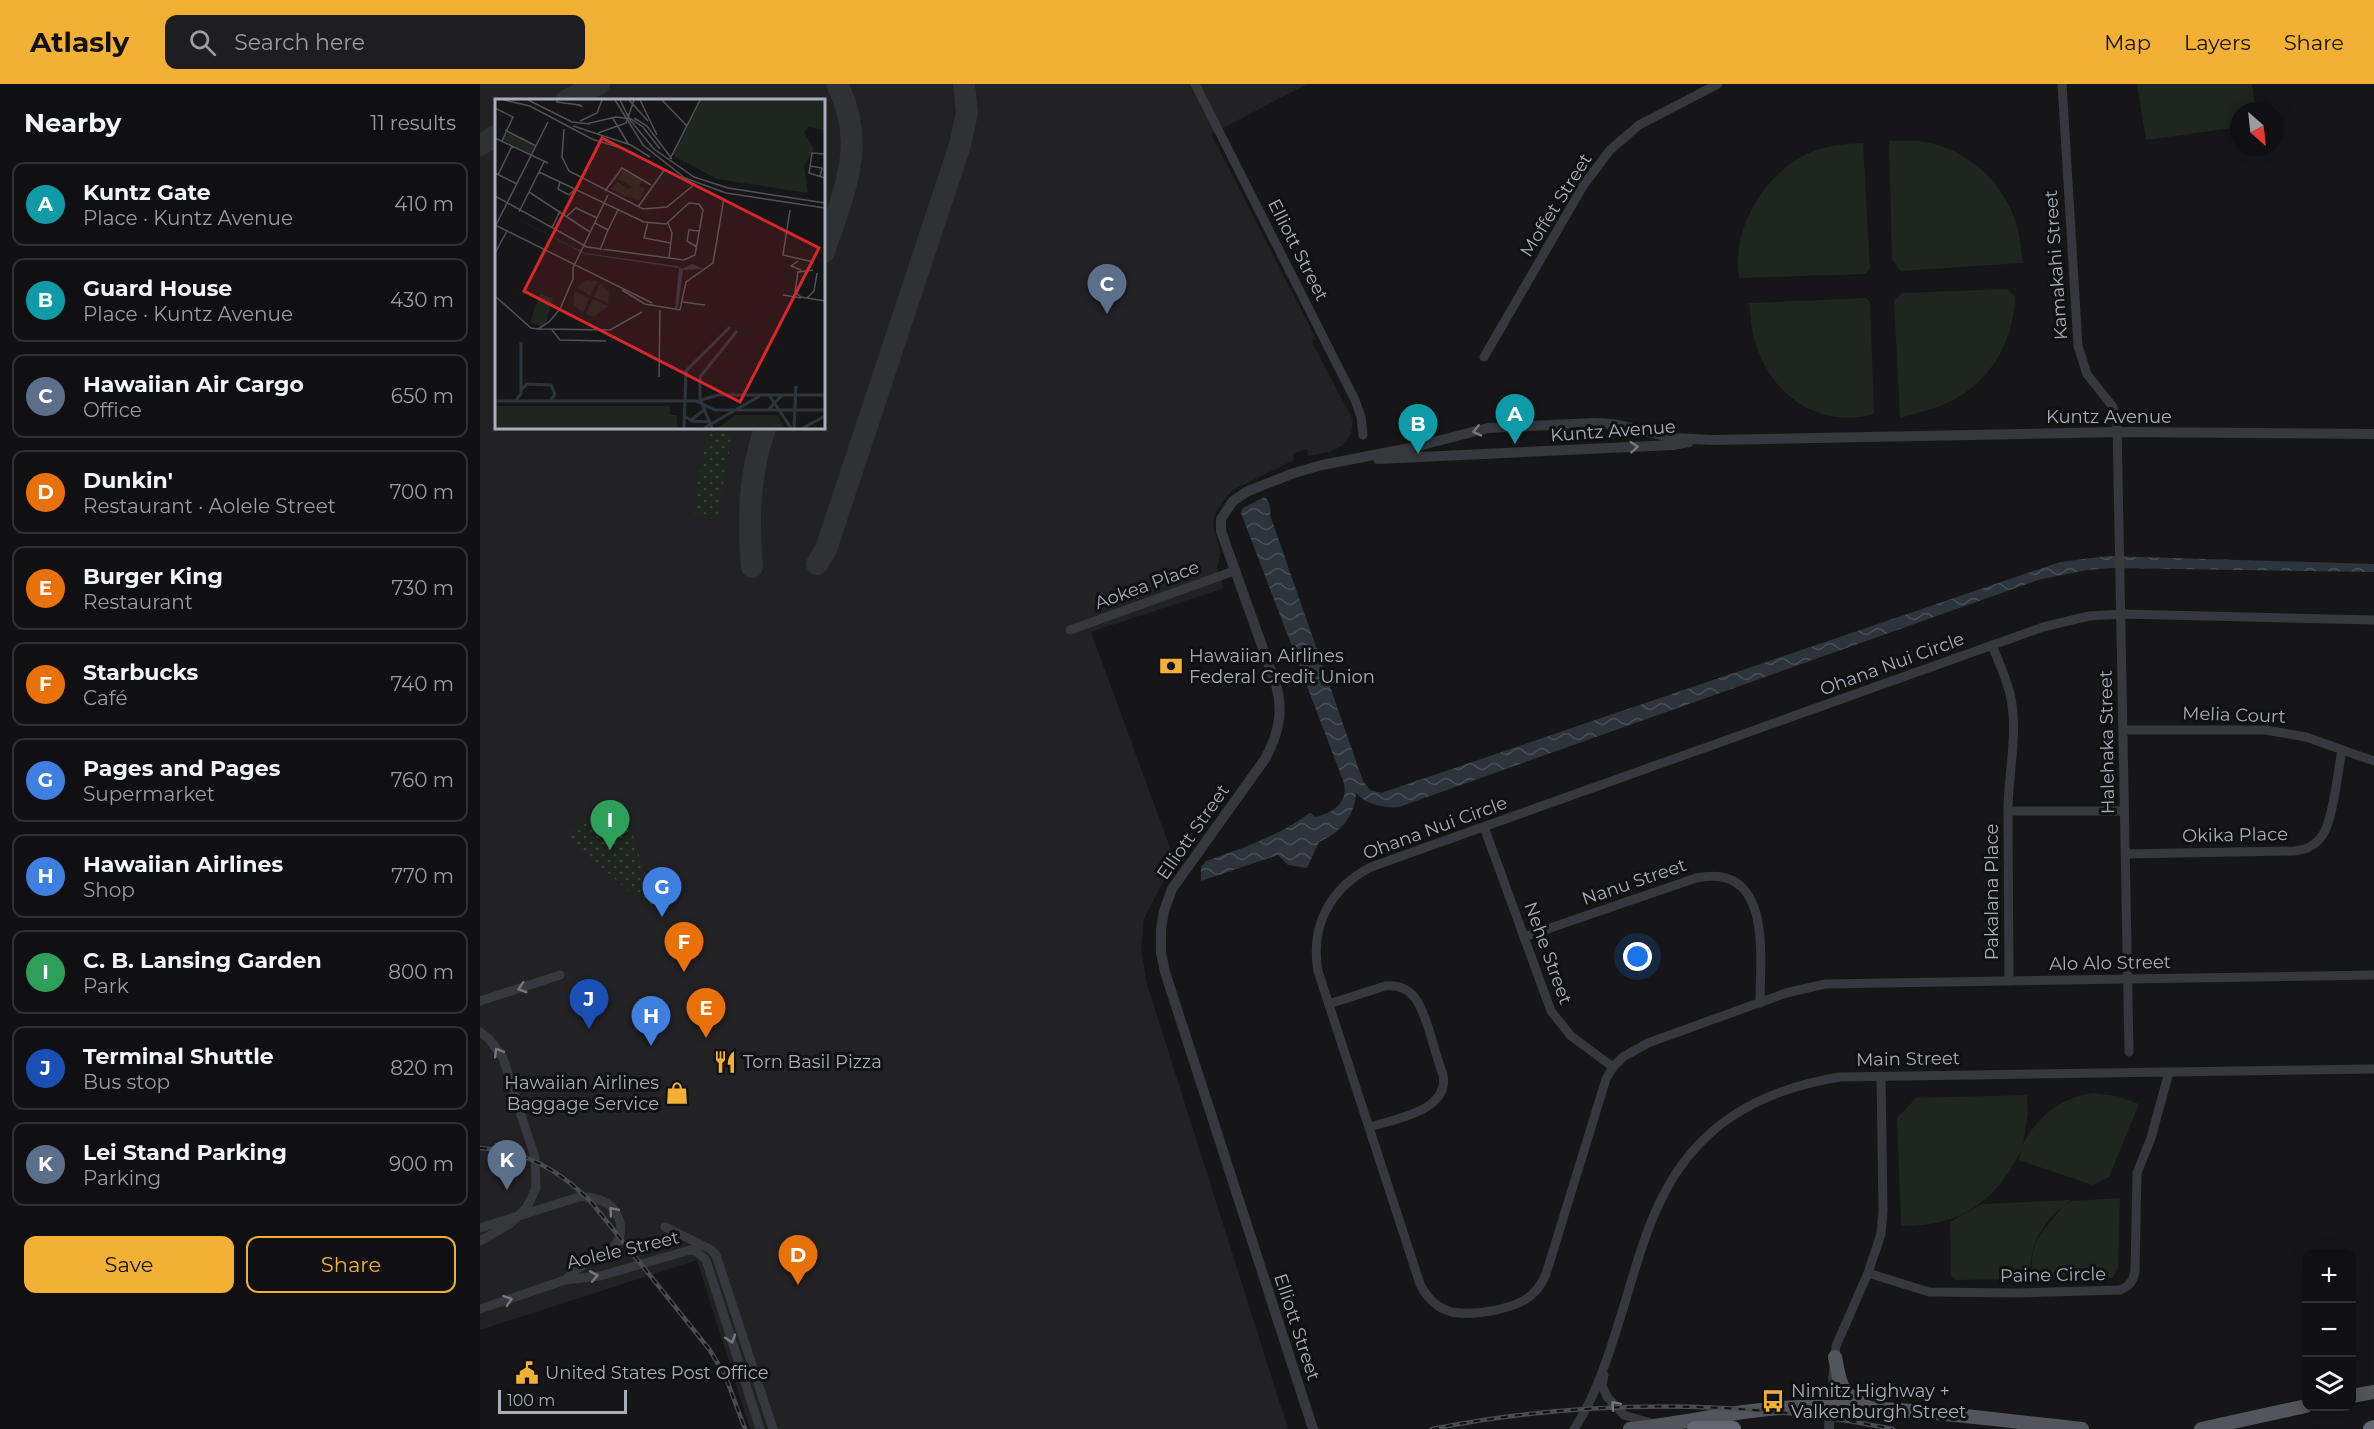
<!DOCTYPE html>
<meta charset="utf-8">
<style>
body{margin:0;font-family:Montserrat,sans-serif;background:#1e1e20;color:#f1f3f6}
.controls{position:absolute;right:18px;bottom:18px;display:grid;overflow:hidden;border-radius:12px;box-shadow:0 3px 15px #0003}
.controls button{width:54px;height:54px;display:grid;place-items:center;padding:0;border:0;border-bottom:2px solid #303032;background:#101012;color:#f1f3f6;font:30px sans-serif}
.compass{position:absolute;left:1750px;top:18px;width:54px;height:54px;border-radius:50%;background:#101012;box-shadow:0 3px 15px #0003;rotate:153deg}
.scale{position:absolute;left:18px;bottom:15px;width:129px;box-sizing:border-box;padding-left:6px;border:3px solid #a8adb8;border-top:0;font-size:16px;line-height:21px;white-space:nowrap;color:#a8adb8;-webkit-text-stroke:4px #111113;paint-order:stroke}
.you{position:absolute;left:1158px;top:873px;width:21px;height:21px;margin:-15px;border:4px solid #fff;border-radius:50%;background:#1a73e8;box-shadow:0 0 0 9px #1a73e833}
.badge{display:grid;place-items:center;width:39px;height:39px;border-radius:50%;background:#f2b134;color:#fff;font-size:20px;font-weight:700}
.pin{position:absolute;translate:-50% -50px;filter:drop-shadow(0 2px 3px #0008)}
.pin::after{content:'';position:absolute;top:32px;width:21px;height:18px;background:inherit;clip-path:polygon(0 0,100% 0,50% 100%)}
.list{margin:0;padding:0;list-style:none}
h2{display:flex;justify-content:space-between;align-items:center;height:78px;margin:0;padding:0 24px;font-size:26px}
h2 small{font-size:20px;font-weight:400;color:#9c9d9f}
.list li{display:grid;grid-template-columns:39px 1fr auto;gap:18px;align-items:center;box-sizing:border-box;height:84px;margin:0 12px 12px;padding:0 12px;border:2px solid #303032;border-radius:12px}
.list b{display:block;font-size:22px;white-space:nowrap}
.list p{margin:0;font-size:20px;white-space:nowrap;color:#9c9d9f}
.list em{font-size:20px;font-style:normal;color:#9c9d9f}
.actions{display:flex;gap:12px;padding:18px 24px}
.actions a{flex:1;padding:14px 0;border:2px solid #f2b134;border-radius:12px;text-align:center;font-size:21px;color:#f2b134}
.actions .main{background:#f2b134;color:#111}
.icon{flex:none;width:33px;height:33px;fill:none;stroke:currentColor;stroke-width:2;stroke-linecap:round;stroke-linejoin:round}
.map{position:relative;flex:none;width:1894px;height:1345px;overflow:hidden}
header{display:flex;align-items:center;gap:36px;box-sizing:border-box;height:84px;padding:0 30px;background:#f2b134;color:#111}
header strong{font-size:28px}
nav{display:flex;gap:33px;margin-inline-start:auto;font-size:21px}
.search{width:420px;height:54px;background:#1e1e20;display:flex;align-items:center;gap:15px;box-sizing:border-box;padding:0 21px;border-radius:12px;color:#9c9d9f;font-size:22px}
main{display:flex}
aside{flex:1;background:#101012}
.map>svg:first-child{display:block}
.built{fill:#222225;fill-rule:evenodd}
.green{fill:url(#green-dots)}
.pitch{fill:#1e261f}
.water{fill:url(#water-waves)}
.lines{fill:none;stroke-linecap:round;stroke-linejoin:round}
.taxiway{stroke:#303135;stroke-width:22}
.minor{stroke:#37383d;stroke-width:9}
.tertiary{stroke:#37383d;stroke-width:10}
.primary{stroke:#53555c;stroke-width:14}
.motorway{stroke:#63666e;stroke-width:16}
.rail-casing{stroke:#4a4c52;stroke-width:4.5}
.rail{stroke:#111113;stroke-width:2;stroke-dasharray:7;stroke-linecap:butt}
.minor-bridge{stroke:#37383d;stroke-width:9}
.oneway{stroke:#757881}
.labels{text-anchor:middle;stroke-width:6;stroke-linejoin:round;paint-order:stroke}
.street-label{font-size:18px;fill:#a8adb8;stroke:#111113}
.poi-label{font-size:18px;fill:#a8adb8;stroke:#111113;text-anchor:start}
.inset-river{fill:none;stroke:#2c353c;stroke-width:3}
.inset-road{fill:none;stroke:#505258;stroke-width:1.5}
.view{fill:#d62828;fill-opacity:0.15;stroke:#d62828;stroke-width:3}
.inset-edge{fill:none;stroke:#a8adb8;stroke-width:3}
</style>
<header>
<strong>Atlasly</strong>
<div class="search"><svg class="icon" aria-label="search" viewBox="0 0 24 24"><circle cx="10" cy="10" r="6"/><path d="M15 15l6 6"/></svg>Search here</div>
<nav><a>Map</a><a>Layers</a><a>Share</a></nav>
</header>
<main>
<aside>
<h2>Nearby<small>11 results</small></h2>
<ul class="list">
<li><span class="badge" style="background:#0f9aa8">A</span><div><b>Kuntz Gate</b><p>Place · Kuntz Avenue</p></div><em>410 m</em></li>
<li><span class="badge" style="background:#0f9aa8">B</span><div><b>Guard House</b><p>Place · Kuntz Avenue</p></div><em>430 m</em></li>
<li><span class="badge" style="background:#5c6f8a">C</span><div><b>Hawaiian Air Cargo</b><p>Office</p></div><em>650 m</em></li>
<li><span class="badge" style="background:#e8710a">D</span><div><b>Dunkin'</b><p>Restaurant · Aolele Street</p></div><em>700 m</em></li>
<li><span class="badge" style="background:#e8710a">E</span><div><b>Burger King</b><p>Restaurant</p></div><em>730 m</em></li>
<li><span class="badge" style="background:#e8710a">F</span><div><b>Starbucks</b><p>Café</p></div><em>740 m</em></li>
<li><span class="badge" style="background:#3f7fe0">G</span><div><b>Pages and Pages</b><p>Supermarket</p></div><em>760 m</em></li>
<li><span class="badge" style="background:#3f7fe0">H</span><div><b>Hawaiian Airlines</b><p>Shop</p></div><em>770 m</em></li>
<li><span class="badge" style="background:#2e9e5b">I</span><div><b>C. B. Lansing Garden</b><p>Park</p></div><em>800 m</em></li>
<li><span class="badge" style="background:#1a4fb4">J</span><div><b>Terminal Shuttle</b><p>Bus stop</p></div><em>820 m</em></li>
<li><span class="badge" style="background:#5c6f8a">K</span><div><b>Lei Stand Parking</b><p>Parking</p></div><em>900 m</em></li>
</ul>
<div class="actions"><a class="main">Save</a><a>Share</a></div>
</aside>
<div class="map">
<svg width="1894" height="1345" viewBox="0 0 1894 1345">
<defs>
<pattern id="green-dots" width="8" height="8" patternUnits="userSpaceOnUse" patternTransform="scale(1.5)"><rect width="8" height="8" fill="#1e261f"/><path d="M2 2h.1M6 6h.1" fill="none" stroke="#3c433d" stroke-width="1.8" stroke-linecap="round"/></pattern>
<pattern id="water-waves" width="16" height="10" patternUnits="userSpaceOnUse" patternTransform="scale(1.5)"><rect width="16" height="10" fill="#2c353c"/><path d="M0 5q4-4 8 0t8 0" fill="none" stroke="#485056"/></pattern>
</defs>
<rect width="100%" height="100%" fill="#161618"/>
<path class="built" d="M0,0H828L731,50L836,255L832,258L873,336L871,350L863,361L849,368L828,372L827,365L813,370L814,376L753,406L744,416L735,430L733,438L734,446L741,469L737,483L744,504L611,548L696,780L682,800L664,835L661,864L667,900L808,1345H270L217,1176L0,1246ZM16,16H344V344H16Z"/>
<g class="green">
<path d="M229,344H256C246,373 241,403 240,435L214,433L218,396Z"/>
<path d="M143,727L149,745H151L174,819L165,822L88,753L90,745Z"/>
</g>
<g class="pitch">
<path d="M1657,0H1772L1776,27H1759V43L1666,56Z"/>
<path d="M1409,57C1421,57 1434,56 1446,58C1489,66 1525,100 1537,142C1540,154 1541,167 1543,179L1421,187L1412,175Z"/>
<path d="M1383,59L1390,185L1385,190L1259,194C1252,147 1280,96 1321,73C1340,62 1362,60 1383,59Z"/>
<path d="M1527,205L1535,213C1533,262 1507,304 1460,322C1447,327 1433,330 1420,334L1414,217L1422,209Z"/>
<path d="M1386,214L1390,218L1394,330C1344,344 1298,317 1279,269C1272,254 1271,236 1269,219Z"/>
<path d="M1613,1009L1637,1012L1659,1020L1629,1093L1613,1101L1539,1076L1541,1066C1517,1118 1478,1143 1421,1142L1417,1034L1436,1014L1547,1011L1548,1029L1543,1060C1558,1031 1581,1014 1613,1009Z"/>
<path d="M1640,1114L1638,1185L1632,1194L1552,1196C1549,1157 1561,1150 1582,1123C1559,1142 1549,1166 1550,1195L1476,1196L1471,1191L1470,1138L1502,1120L1591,1116L1584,1122L1592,1117Z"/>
</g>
<path class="water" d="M785,413C790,419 791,423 790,431L883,697L890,706L901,709L1580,478L1628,472L1894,480V488L1632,484L1607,486L1558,496L919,723C903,724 887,721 876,709C875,732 860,749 839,758L827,784L808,781L798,771L721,797V783L726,777C763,764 798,752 830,729L836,733C854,728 868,719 864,699L761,429L763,424Z"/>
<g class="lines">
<g class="taxiway">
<path d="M87,16L119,0"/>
<path d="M0,61L16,52"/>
<path d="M344,168C363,109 388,61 357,0"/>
<path d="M337,480L346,465L480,61L487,29L484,0"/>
<path d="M272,483C268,433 269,392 285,344"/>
</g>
<g class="minor">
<path d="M715,0L875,316L881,333L883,351"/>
<path d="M1582,0L1598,262L1607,290L1633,323L1637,340L1649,968"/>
<path d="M1004,273L1103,102L1130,66L1159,41L1238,0"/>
<path d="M1894,536L1642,530L1609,532L1563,543L891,783C850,804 830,842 838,887L940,1200C956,1232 980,1232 1011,1227C1037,1222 1056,1215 1066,1190L1126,995L1133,983L1143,973L1168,959L1306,909L1345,900L1894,891"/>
<path d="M590,546L754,487"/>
<path d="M1512,561C1518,577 1526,593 1530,610C1539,648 1528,689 1528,727"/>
<path d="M1644,646H1786L1826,653L1894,677"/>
<path d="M1004,743L1071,927L1091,952L1133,983"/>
<path d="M1646,770L1814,767C1825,766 1835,762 1842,752C1853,737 1858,686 1862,666"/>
<path d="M1044,853L1216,794C1293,778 1280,872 1280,919"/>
<path d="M1529,897L1528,727H1643"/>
<path d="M0,917L80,891"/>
<path d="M849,920L905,902C936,899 942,925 950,949C954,963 958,977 963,991C970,1027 914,1035 890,1043"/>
<path d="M0,948L9,955L23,974L55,1074L56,1104L47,1123"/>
<path d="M185,1143L230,1165L236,1171L293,1345"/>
<path d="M0,1144L99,1113C111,1112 127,1116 134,1126C138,1131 140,1136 141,1143C141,1169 116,1172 99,1184C94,1187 90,1192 85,1196"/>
<path d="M1388,1189L1449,1208L1537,1209L1640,1206C1650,1202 1653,1197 1655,1187L1657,1089L1671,1054L1689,988"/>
<path d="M0,1225L85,1196L120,1192L210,1166L216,1167L226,1176L280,1345"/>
<path d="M1124,1291L1122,1302L1128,1314L1144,1331L1174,1340"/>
<path d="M1350,1324L1356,1262L1388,1189L1401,1150L1403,1127L1401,992"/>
<path d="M1094,1345C1115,1314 1127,1276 1138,1241C1151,1201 1161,1158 1179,1120C1215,1042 1278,1006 1360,993L1894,985"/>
</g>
<g class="tertiary">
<path d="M898,375L1193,361L1209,358"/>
<path d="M833,1345L685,888L681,869V845L684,827L692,805L785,675C798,651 804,628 796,601L741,447V435L753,417L768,407L814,389L842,381L930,364L1008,344L1114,339L1133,340L1196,354L1231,356L1638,348L1894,350"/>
<path d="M1349,1345L1350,1324"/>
</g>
<g class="primary">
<path d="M1355,1273C1361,1302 1359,1308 1386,1322"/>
<path d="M1872,1312L1894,1308"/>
<path d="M1150,1345C1206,1339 1262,1325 1319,1323C1414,1321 1508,1335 1602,1345"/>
<path d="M1721,1345L1826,1322"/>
</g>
<g class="motorway">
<path d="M1215,1345H1253"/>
<path d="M1891,1345L1894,1344"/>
</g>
<g class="rail-casing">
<g id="rail">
<path d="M0,1064C44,1066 82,1088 112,1119L229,1265L245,1291L265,1345"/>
<path d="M952,1345C1103,1315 1262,1315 1413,1345"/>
</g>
</g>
<use href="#rail" class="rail"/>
<path class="minor-bridge" d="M0,1157L31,1139L47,1123"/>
</g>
<defs><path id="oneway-chevron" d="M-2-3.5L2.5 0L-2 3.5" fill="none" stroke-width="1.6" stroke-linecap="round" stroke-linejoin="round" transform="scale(1.5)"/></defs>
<g class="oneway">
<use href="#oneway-chevron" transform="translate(997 347) rotate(167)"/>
<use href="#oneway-chevron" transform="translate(1154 363) rotate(-3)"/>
<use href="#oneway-chevron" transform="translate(42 904) rotate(163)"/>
<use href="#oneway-chevron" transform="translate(18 968) rotate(-122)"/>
<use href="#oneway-chevron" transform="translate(133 1127) rotate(-130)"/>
<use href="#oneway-chevron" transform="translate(114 1192) rotate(-10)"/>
<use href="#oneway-chevron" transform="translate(28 1216) rotate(-19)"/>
<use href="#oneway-chevron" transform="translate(251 1255) rotate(72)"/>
<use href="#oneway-chevron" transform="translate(1135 1321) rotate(-131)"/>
</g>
<defs>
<g id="bank-bare" transform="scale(1.8)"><path d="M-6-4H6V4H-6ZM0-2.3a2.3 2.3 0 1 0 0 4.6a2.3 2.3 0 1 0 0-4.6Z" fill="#f2b134" stroke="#111113" stroke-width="2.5" paint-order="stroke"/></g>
<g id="restaurant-bare" transform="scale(1.8)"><path d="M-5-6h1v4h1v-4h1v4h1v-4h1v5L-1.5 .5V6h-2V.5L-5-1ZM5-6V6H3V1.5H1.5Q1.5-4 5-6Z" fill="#f2b134" stroke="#111113" stroke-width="2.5" paint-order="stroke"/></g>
<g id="shop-bare" transform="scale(1.8)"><path d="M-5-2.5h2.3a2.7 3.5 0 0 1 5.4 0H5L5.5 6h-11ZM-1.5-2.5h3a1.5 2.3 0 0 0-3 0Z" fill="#f2b134" stroke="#111113" stroke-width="2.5" paint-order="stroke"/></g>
<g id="civic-bare" transform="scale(1.8)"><path d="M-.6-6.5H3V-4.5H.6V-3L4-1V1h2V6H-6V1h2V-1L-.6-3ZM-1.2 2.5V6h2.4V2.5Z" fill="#f2b134" stroke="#111113" stroke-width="2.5" paint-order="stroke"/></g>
<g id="bus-bare" transform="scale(1.8)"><path d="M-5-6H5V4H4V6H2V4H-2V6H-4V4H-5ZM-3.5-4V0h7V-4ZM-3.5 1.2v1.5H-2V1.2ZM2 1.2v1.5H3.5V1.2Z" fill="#f2b134" stroke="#111113" stroke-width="2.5" paint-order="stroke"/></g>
</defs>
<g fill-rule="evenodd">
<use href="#bank-bare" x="691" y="582"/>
<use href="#restaurant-bare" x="245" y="978"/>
<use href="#shop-bare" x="197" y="1009"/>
<use href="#civic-bare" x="47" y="1289"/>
<use href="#bus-bare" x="1293" y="1317"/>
</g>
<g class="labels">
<g class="street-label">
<text transform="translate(1076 121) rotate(-58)" y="6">Moffet Street</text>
<text transform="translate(818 166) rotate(63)" y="6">Elliott Street</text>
<text transform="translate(1576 181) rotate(-94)" y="6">Kamakahi Street</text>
<text x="1629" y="339">Kuntz Avenue</text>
<text transform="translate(1133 347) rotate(-4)" y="6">Kuntz Avenue</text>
<text transform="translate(667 501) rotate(-20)" y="6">Aokea Place</text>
<text transform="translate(1412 580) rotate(-20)" y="6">Ohana Nui Circle</text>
<text transform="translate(1754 631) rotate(2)" y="6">Melia Court</text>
<text transform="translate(1627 658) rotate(-91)" y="6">Halehaka Street</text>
<text transform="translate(955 744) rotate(-20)" y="6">Ohana Nui Circle</text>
<text transform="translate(713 748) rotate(-55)" y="6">Elliott Street</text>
<text transform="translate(1755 751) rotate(-1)" y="6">Okika Place</text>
<text transform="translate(1154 798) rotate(-19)" y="6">Nanu Street</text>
<text transform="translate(1512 808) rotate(-90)" y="6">Pakalana Place</text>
<text transform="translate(1068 869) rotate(70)" y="6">Nehe Street</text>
<text transform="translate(1630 879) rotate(-1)" y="6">Alo Alo Street</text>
<text transform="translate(1428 975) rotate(-1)" y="6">Main Street</text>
<text transform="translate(143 1166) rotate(-13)" y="6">Aolele Street</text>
<text transform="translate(1573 1191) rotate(-1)" y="6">Paine Circle</text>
<text transform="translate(817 1243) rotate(72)" y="6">Elliott Street</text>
</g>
<g class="poi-label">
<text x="709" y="578">Hawaiian Airlines<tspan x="709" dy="21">Federal Credit Union</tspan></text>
<text x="263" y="984">Torn Basil Pizza</text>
<text x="179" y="1005" text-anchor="end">Hawaiian Airlines<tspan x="179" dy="21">Baggage Service</tspan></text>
<text x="65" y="1295">United States Post Office</text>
<text x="1311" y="1313">Nimitz Highway +<tspan x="1311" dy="21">Valkenburgh Street</tspan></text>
</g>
</g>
<g transform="translate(15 15)">
<rect width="330" height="330" fill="#161618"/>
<path d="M205,1H330V31L314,28L309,33L319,50L309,67L313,94L222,80L177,56ZM13,33L41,47L37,56L8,41ZM0,307H175V316H182V329H0ZM241,316H282L290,329H222Z" fill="#1e261f"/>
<path d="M128,71L147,81L144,87L150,90L144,102L115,90L123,83L132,90L138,88L123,80ZM91,181L103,182L95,196L82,189ZM105,184L114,192L113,204L99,198ZM79,192L94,199L88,214L79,206ZM45,195L58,199L50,226L45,227L35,223ZM98,200L113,207L99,218L91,215Z" fill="#1e261f"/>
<path d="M11,114L90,154L182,167L187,170L197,165L209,170L188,171L183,209H180L184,169L90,155Z" fill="#2c353c"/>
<path class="inset-river" d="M27,290L32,285L56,286L60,295L56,301M274,296L296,329M21,301L26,295V243M0,302H201L220,311H330M203,302L223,296H330M274,310L287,296M189,317L196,321L209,311M196,322L216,323M189,329L191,272L235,228M209,329L265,297M217,329L205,300V278L242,232M299,329L301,287M308,329L330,317"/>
<path class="inset-road" d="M9,1L35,7L97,40L129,50L192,82M33,1L77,23L95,25M62,1V3L85,6L86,7L79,5M120,1L148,46L190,79L231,94L330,109M125,1L135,21L159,50L199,78L233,89L330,104M134,1L153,22M145,1L162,36M167,1L192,27M0,9L18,18L7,42M117,18L134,46M139,19L152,27L177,60M85,22L102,14L107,1M91,25L121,18L136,20L148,28L165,50M78,27L136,46L155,58M69,30L67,58L74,72L148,110L172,108L200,85M10,31L41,47M103,34L131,24L139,1M0,39L53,64M330,55L317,54L314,74L330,79M175,60L205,1M315,67L327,69L325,78M0,74L22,85M3,76L17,47M65,83L63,90L74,96L80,90M110,92L127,69L156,86M34,93L95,133M0,97L92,148L189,161L200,156L208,111L204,105L194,104L171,125L149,123L44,73M143,108L170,70M295,111L288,156L318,163M24,113L49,63M71,118L81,109L102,119M153,123L149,139L176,144M100,124L113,131L123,111M173,124L177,134L174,159M0,126L157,204M1,126L53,23M57,129L65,112M202,148L192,142L194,131L204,132M105,151L113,131M0,154L12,132M303,162L296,167L306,171M318,171L303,173L300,193L306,198L330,202M127,191L150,205L185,211L191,183L218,164L229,99M288,196L306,199M0,197L36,229L43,230L54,223L65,210L78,180V169L113,96M312,199L319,192L322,174M188,203L210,206M44,230L115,231L147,213M57,231L65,241L111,242M164,278L165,211"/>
<path class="view" d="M107,39L324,149L245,303L29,192Z"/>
<rect width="330" height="330" class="inset-edge"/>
</g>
</svg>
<div class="controls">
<button>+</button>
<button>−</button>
<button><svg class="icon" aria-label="layers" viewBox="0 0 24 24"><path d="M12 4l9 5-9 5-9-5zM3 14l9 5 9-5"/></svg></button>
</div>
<svg class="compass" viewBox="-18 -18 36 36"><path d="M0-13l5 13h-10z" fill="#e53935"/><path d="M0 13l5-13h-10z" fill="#9c9d9f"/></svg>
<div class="scale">100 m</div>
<div class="you"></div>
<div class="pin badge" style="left:1035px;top:360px;background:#0f9aa8">A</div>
<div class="pin badge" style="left:938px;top:370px;background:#0f9aa8">B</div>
<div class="pin badge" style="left:627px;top:230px;background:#5c6f8a">C</div>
<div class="pin badge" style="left:318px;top:1201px;background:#e8710a">D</div>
<div class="pin badge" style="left:226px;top:954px;background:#e8710a">E</div>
<div class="pin badge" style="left:204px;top:888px;background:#e8710a">F</div>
<div class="pin badge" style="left:182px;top:833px;background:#3f7fe0">G</div>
<div class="pin badge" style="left:171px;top:962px;background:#3f7fe0">H</div>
<div class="pin badge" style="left:130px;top:766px;background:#2e9e5b">I</div>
<div class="pin badge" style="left:109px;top:945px;background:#1a4fb4">J</div>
<div class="pin badge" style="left:27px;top:1106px;background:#5c6f8a">K</div>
</div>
</main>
